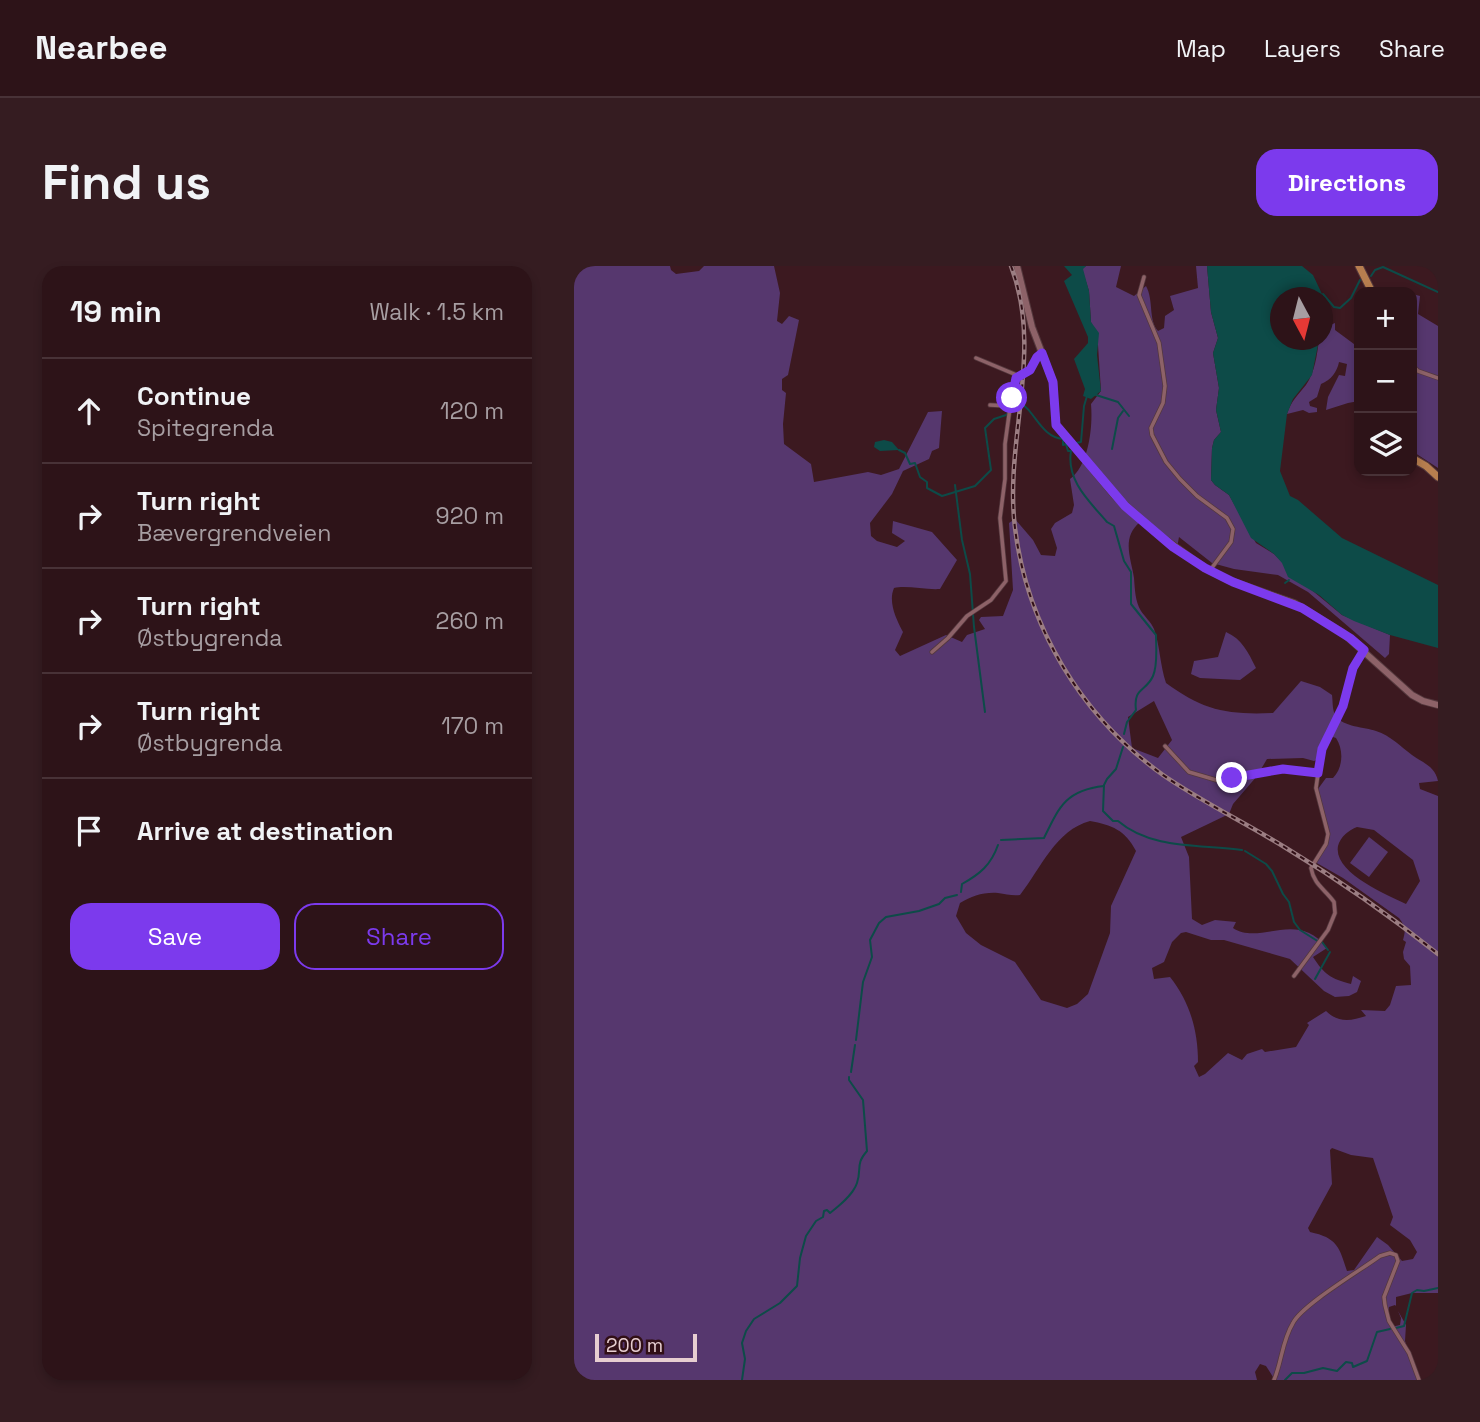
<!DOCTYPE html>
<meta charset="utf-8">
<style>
body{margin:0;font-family:"Space Grotesk",sans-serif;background:#351c21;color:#f1f3f6}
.controls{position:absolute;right:21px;top:21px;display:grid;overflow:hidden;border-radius:14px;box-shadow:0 4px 10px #0003}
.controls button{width:63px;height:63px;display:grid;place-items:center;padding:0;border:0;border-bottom:2px solid #483237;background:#2d1318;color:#f1f3f6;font:35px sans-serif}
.compass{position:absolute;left:696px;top:21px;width:63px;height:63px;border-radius:50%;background:#2d1318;box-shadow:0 4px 10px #0003;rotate:173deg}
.scale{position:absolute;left:21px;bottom:18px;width:102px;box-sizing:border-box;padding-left:7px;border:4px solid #e7ced1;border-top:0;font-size:19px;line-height:24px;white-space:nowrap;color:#e7ced1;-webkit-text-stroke:5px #310f16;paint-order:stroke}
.stop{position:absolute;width:21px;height:21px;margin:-16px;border:5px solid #7c3aed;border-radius:50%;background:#fff}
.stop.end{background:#7c3aed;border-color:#fff;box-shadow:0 2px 7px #0008}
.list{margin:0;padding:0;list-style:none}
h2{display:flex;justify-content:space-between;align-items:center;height:91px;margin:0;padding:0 28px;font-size:30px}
h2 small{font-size:23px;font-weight:400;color:#a79ea2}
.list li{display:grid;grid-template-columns:46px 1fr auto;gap:21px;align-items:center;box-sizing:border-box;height:105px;padding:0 28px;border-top:2px solid #483237}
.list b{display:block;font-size:26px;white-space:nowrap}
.list p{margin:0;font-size:23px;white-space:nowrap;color:#a79ea2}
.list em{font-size:23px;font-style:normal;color:#a79ea2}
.actions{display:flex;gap:14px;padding:21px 28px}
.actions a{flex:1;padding:16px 0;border:2px solid #7c3aed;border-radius:21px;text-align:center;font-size:24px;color:#7c3aed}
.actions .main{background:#7c3aed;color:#fff}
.icon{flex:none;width:38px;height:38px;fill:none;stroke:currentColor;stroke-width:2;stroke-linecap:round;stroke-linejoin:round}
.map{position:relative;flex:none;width:864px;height:1114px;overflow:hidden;border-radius:21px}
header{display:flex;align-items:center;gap:42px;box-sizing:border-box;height:98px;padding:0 35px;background:#2d1318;border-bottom:2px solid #483237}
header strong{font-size:33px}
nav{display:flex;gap:38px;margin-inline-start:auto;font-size:24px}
.intro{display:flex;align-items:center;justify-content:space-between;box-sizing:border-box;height:168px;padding:0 42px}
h1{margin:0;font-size:49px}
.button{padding:18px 32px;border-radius:21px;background:#7c3aed;color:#fff;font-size:24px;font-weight:700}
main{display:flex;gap:42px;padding:0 42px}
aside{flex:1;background:#2d1318;border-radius:21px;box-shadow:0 4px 10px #0003}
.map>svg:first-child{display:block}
.green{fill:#56376e;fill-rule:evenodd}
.water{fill:#0d4b48}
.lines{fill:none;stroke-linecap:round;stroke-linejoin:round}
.stream{stroke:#0d4b48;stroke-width:2}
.street-casing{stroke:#54383d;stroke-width:5}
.secondary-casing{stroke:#54383d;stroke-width:8}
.primary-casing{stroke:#54383d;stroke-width:9}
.street{stroke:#8d6268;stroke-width:3.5}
.secondary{stroke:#8d6268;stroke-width:6}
.primary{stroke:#b77e4f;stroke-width:7}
.rail-casing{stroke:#9b7d82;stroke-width:4.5}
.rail{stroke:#310f16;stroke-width:2;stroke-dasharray:5;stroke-linecap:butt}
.route{stroke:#7c3aed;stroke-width:9}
</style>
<header>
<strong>Nearbee</strong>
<nav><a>Map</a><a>Layers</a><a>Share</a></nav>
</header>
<div class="intro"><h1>Find us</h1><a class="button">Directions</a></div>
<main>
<aside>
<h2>19 min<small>Walk · 1.5 km</small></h2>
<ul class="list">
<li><svg class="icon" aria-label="ahead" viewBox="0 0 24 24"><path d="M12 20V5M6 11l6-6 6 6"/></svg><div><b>Continue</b><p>Spitegrenda</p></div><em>120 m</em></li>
<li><svg class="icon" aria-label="right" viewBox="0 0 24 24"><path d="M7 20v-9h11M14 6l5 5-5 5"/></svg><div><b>Turn right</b><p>Bævergrendveien</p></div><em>920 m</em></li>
<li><svg class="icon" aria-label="right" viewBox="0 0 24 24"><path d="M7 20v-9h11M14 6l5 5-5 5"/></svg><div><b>Turn right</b><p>Østbygrenda</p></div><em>260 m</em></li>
<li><svg class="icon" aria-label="right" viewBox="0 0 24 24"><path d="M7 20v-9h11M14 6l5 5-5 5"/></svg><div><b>Turn right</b><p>Østbygrenda</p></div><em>170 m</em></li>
<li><svg class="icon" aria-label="arrive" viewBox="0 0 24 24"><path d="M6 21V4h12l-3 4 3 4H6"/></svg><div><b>Arrive at destination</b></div></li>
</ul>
<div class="actions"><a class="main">Save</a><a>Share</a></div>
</aside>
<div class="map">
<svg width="864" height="1114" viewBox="0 0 864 1114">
<rect width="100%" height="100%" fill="#3c1920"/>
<g class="green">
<path d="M0,0H96L97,4L102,8L125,5L130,0H200L206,27L203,55L208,58L215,50L225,54L214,109L208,113V124L212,127L209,158L210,178L237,198L240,216L294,206L307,209L325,203L354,146L368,145L365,182L358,185L355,193L329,205L318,228L296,257L297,270L303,275L323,281L331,275L318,267L319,255L358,266L383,294L366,323C351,324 332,319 320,322C314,336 322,353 329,366L321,384L326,390L372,369L388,376L393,369L411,363L405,354L407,351L429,350L439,324L435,257L441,253L459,274L467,289L481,290L483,282L477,263L481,257L498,247L500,239L496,213C515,199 519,160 517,138L527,125L524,79L517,56L515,25L508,3L512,0H547L542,21L560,30L572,20C580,34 574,54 584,65L590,62L591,50L600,44L596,30L624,22L622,0H633L637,46L644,72L639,87L645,122L642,144L647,166L640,174L638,182L637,214L641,219L655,229L682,277L700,288L734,321L768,349L816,369L815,388L811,392L734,326L704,309L660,303L638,297L605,271L603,282L566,256C547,272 557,292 560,312C561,324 561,335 567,345C571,351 577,356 580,363C586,380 586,399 592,417C629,444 652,449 699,447L727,415L746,421L758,429C759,436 758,445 762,450C769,461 791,461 802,465C817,470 826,480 838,489C849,497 861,500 864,515L845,517L846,523L864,530V1027H838L822,1031V1040L821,1039L815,1041L814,1051L817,1061L826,1059L827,1052L824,1045L832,1059L831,1075L844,1114H701L692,1100L686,1098L681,1106L683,1114H0ZM580,435L598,474L584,492L558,482L554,451ZM756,470L762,472C770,484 769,502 759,512H752L744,523L746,545L753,561V574L741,596L769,612L825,652C831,660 832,664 829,674L832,676L829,686L830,693L836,700L837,719L822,720L816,739L811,745L787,744L792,750C777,755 764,757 752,745L733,757L735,759L722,781L691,786L688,783L673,788L668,794L654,787L631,808L625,811L620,800L624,796C624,765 616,736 596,711L580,713L578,702L590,696L598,676L607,667L612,666L637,674H650L716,693L750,725L761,731L775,730L783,726L787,715L779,710L777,718C757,713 750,708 739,691L753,682C723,643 686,680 659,662L662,656L641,654L628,659L618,653L615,591L607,571L655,548L659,538L683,510L693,493L729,492L740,495L747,492ZM516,555C538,559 551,564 562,585L537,640L536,667L514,728L503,738L493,742L467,734L441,696L407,679L392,667L382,650L386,637C398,630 409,626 424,627C432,628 438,630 446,629C467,602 482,564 516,555ZM783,561L800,564L839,594L846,615L832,638C814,629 759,607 764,580C766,571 775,564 783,561ZM758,882L777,889L799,892L819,951L816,959L836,974L843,986L839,993L828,995L814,979L803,971L780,1004L773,1005C765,980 763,972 736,966L734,962L758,918L756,884Z"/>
<path d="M838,28L846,30L844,48L864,60V202L838,185Z"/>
<path d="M761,57V64L784,81L785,135L774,137L752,144L754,131L765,109L771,110L773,98L765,96C763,106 757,114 747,118L743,131L735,136L736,140L743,142V146L735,147L729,144L713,148C717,135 724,129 732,119C741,106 743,89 745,74H748L749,62Z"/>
<path d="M652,366C668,373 674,386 682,402L666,414L626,412L617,408L620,395L644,391Z"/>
<path d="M795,571L814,586L795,611L776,597Z"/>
</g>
<g class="water">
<path d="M490,0H512L509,3L515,25L517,56L525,67L523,89L527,125L517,133L509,130L511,123L500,93L514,77V71L490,15L498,9Z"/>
<path d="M633,0H728L739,9L748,28L747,31L706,32V74H745L738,109L719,133L713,148L706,205L716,230L724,234L768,272L864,319V382L816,369L780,355L768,349L745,329L714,311L708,297L700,288L677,272L655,229L641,219L637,214L638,182L640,174L647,166L642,144L645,122L639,87L644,72L637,46Z"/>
<path d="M310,174L318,176L325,184L306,185L300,181L301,176Z"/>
</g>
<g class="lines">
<g class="stream">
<path d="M797,10L801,4L809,1L864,26"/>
<path d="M749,28L760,41L766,42L777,32L786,14"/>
<path d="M522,129L544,136L555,150"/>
<path d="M502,177L507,176L510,140L513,130"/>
<path d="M538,183L544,152L549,145"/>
<path d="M325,184L331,187L336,198L341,197L346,211L353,216V222L368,230L401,220L417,204L411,162L420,153L432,149L443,135C461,143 466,171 489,173V179L492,178L494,185H497C492,215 516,236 533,256L540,260L550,295L557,306V338L582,369C582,381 584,399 579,410C572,426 559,421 562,444L553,456L550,468"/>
<path d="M381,219L388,274L396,308L400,361L411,446"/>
<path d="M711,317L715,314"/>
<path d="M549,481L542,503L533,513L530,519L529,545L539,555H544C578,584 627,578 668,584"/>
<path d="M427,574L470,572C485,541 492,524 530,520"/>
<path d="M671,585L692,598L698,605L709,628L715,636L720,656L726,664L745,676"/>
<path d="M387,626L388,618C406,608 417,599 424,579"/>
<path d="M748,676L754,684"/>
<path d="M741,713L756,686"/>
<path d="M282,774L289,716L298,691L296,674L305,657L312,651L345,645L365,638L371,632L383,629"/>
<path d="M277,806L281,779"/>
<path d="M822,1062L830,1060L838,1027L843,1024L850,1025L864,1022"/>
<path d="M168,1114L171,1093L168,1077L172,1065L180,1053L206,1037L223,1020L226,992L232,970L242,955L249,951L250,945L253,944L256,947C265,940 279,929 283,917C288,902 281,899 293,885L289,834L275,814V811"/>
<path d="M711,1114L718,1107H730L749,1102L763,1105L772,1096L778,1097L779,1101L793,1095L803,1066L816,1063"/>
</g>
<g class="street-casing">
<g id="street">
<path d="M570,11L565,29L585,77L591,120L589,137L577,162L578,169L592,196L606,213L623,230L653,252L659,263L657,276L637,303"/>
<path d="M402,92L445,110"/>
<path d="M838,99L844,105L864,112"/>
<path d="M416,139L436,140"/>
<path d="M358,386L374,372L393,350L417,334L432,315L426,252L431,213V178L439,120L442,112L456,104L467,88"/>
<path d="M591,480L615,506L642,514L710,503L744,507"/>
<path d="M720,710L754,664L761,647L760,636C751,623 740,619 737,602L752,578L754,568L742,522L747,487L754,466L769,440L779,402L789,386"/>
<path d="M700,1114C708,1095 708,1075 719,1057C728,1039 787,1004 806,990L816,987L822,989L824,995L810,1031L811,1039L815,1055L835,1087L845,1114"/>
</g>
</g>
<g class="secondary-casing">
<path id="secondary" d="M443,0L458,61L479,116L482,159L541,230L585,269L631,302L654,314L720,337L769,367L838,429L849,435L864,439"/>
</g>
<g class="primary-casing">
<g id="primary">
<path d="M785,0L798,26"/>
<path d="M838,192L852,200L864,211"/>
</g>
</g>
<use href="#street" class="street"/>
<use href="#secondary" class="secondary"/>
<use href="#primary" class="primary"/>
<g class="rail-casing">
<path id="rail" d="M437,0C470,86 430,174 441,262C453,361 508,451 589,509C628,536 672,557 712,582C765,614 815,649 864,688"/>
</g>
<use href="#rail" class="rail"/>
</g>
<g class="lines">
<path class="route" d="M438,132L442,112L456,104L463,91L468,87L479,116L482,159L551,240L599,281L631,302L659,316L728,342L776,372L790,384L779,402L769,440L748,483L744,507L709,503L658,512"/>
</g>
</svg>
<div class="controls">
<button>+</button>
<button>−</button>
<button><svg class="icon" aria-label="layers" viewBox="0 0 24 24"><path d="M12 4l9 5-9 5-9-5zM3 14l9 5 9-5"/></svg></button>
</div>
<svg class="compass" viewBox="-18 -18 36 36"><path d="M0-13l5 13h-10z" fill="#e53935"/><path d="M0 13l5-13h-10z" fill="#a79ea2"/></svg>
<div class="scale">200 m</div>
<div class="stop" style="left:438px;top:132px"></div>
<div class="stop end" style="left:658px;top:512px"></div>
</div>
</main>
